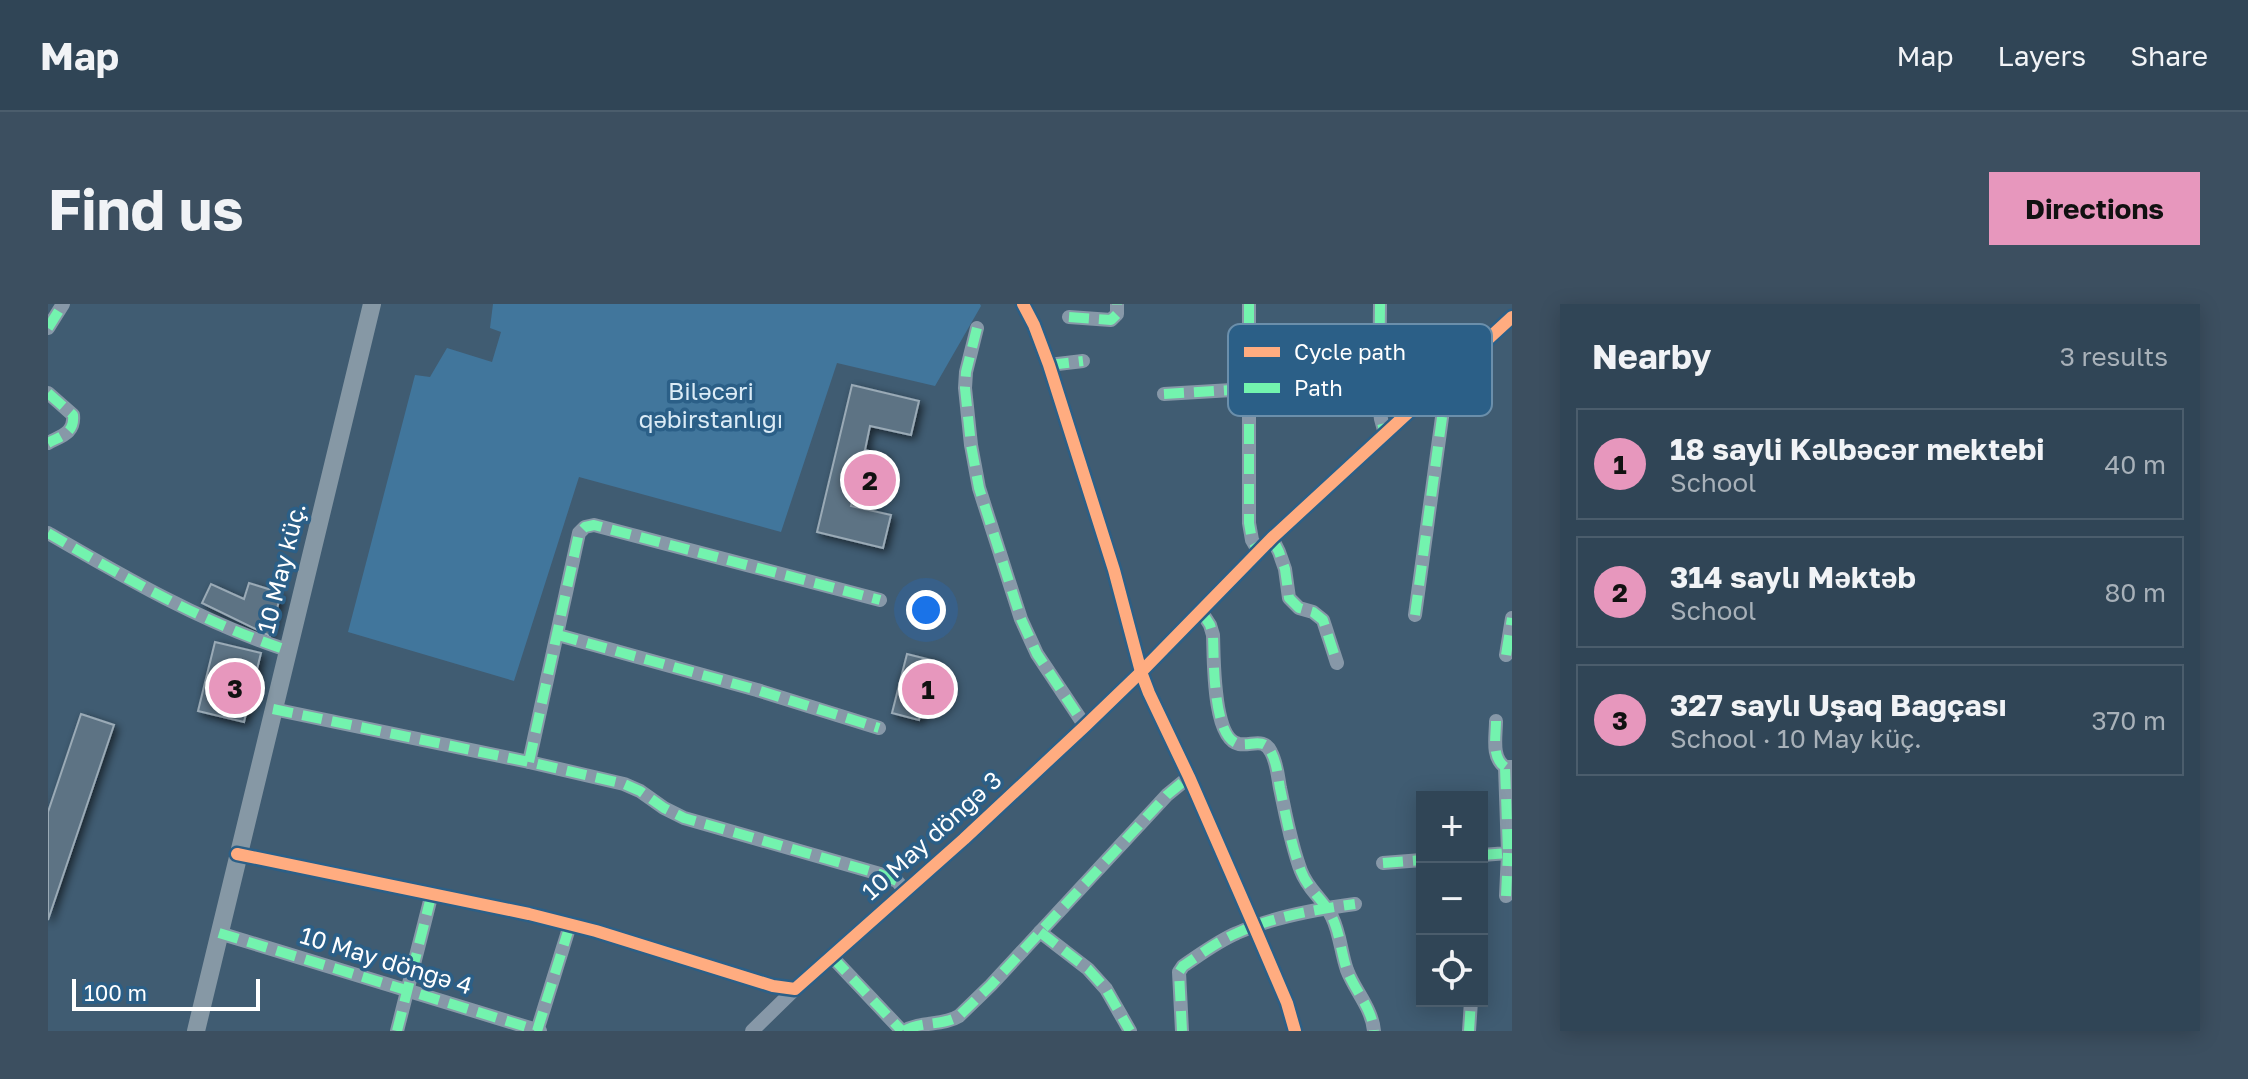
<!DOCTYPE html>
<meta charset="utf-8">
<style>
body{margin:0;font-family:"Golos Text",sans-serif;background:#3c4f60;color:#f1f3f6}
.controls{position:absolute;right:24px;bottom:24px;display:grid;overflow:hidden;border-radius:0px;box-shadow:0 4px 20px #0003}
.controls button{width:72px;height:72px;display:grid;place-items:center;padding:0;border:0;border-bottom:2px solid #4b5d6c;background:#304556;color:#f1f3f6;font:40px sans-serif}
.scale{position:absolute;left:24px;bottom:20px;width:188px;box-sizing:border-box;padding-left:8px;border:4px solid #fff;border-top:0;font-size:22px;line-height:28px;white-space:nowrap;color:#fff;-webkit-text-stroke:6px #2b5f87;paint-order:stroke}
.you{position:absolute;left:878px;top:306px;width:28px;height:28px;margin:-20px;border:6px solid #fff;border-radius:50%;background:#1a73e8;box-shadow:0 0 0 12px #1a73e833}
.badge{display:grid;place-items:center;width:52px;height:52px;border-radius:50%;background:#e797bd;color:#111;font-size:26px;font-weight:700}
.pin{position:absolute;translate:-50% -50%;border:4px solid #fff;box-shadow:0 2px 8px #0006}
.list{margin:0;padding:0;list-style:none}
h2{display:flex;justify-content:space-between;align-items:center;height:104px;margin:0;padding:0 32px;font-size:34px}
h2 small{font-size:26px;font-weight:400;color:#a8b1b9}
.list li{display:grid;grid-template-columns:52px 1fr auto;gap:24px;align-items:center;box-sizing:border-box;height:112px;margin:0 16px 16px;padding:0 16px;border:2px solid #4b5d6c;border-radius:0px}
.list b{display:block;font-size:30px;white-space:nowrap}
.list p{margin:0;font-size:26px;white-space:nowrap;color:#a8b1b9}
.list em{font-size:26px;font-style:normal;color:#a8b1b9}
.icon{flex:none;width:44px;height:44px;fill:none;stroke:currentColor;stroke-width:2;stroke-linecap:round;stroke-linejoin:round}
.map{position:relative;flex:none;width:1464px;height:727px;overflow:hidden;border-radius:0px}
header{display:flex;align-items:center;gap:48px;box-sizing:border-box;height:112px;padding:0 40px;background:#304556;border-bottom:2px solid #4b5d6c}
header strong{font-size:38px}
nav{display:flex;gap:44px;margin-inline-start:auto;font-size:28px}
.intro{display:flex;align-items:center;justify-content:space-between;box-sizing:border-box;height:192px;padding:0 48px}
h1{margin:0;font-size:56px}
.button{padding:20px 36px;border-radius:0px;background:#e797bd;color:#111;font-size:28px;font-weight:700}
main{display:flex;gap:48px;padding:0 48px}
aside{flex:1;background:#304556;border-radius:0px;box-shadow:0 4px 20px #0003}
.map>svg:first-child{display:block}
.green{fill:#41769c}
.building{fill:#5d7384;stroke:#9aaab6;stroke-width:2;filter:url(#shadow)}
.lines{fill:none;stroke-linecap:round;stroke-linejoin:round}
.minor{stroke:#8798a8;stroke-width:14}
.major{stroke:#8698a5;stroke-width:18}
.quiet{stroke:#73f3ae;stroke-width:10;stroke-dasharray:20 10;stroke-linecap:butt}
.cycleway-casing{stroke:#2b5f87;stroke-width:17}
.cycleway{stroke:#ffac80;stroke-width:12}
.labels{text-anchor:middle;stroke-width:7;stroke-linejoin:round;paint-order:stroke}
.park-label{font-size:24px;fill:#dbebf6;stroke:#2b5f87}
.street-label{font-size:24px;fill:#fff;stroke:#2b5f87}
.key{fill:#2b5f87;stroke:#6b8fab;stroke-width:2}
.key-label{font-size:22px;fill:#fff}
</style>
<header>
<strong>Map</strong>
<nav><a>Map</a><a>Layers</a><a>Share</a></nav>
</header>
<div class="intro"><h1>Find us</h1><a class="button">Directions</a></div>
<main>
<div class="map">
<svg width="1464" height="727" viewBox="0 0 1464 727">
<defs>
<filter id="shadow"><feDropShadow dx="3.5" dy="3.5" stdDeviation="4" flood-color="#0009"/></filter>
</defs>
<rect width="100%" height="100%" fill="#405c72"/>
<path class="green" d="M445,0H932L933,2L887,82L789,59L733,228L531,173L466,377L300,328L367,71L382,73L399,44L444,58L453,28L442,24Z"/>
<g class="building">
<path d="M804,81L871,97L863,131L822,122L817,146L837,151L830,181L809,176L803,202L843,211L835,244L769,228Z"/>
<path d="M201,279L233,289L222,332L154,299L163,280L196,295Z"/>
<path d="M167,338L213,349L196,418L150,407Z"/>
<path d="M859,350L887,357L871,416L844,409Z"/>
<path d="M33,410L66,421L0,616V508Z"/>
</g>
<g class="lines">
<g class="minor">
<path d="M975,0L986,21L1001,61L1066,266L1093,368L1101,389L1141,473L1206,622L1239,699L1247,727"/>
<path d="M1201,0V219L1204,236L1211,248"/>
<path d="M1332,0L1331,100L1333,115L1337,130"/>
<path d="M1021,13L1063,16L1069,10V0"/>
<path d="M0,24L15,0"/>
<path d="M929,24L918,68L917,84L923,141L931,184L973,315L989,350L1037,422"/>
<path d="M1001,61L1035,57"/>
<path d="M0,89L25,111C27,129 13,132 0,139"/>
<path d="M1116,90L1201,85"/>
<path d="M0,229C76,273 155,319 239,346"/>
<path d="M1224,234L1231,248L1237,265L1241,294L1251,304L1265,308L1275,316L1289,359"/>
<path d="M1153,307L1162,321L1165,331C1166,352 1164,435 1191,440C1204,442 1216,433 1223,448C1229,459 1230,473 1232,484C1238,512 1243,541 1253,567C1260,586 1276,596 1284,613C1292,629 1293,649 1299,666C1307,687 1324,704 1326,727"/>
<path d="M1367,311L1395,106L1391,82"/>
<path d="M510,331L709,386L831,424"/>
<path d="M1458,351L1464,314"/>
<path d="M225,405L481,458L576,480L592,487L616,504L636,514L832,570L849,577L857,587"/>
<path d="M1448,417C1448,433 1443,453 1457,463"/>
<path d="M481,458L531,229L537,223L546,221L832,296"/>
<path d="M189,550L481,610L548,627L725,682L747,685L916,535L1037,422L1093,368L1224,234L1464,13"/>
<path d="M1434,551L1460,549L1457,463H1464"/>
<path d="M1335,559L1374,556"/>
<path d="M1458,592L1460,549"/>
<path d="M992,628L1040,665L1058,685L1082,727"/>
<path d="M171,629L492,727"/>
<path d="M784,653L854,727"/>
<path d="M349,727L384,589"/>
<path d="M489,727L522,621"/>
<path d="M704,727L747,685"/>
<path d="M856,727C873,717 895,722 911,712L943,681L1119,491L1141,473"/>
<path d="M1134,727L1131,668L1135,662C1153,650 1170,637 1189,629C1224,613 1270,605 1307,600"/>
<path d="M1421,727L1423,697"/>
</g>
<path class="major" d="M148,727L324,0"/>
<g class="quiet">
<path d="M1201,0V219L1204,236L1211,248"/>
<path d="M1332,0L1331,100L1333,115L1337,130"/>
<path d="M1021,13L1063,16L1069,10V0"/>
<path d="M0,24L15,0"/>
<path d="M929,24L918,68L917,84L923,141L931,184L973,315L989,350L1037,422"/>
<path d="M1001,61L1035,57"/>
<path d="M0,89L25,111C27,129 13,132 0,139"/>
<path d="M1116,90L1201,85"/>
<path d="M0,229C76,273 155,319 239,346"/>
<path d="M1224,234L1231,248L1237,265L1241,294L1251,304L1265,308L1275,316L1289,359"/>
<path d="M1153,307L1162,321L1165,331C1166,352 1164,435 1191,440C1204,442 1216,433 1223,448C1229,459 1230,473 1232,484C1238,512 1243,541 1253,567C1260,586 1276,596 1284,613C1292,629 1293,649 1299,666C1307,687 1324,704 1326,727"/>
<path d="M1367,311L1395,106L1391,82"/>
<path d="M510,331L709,386L831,424"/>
<path d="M1458,351L1464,314"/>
<path d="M225,405L481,458L576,480L592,487L616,504L636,514L832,570L849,577L857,587"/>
<path d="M1448,417C1448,433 1443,453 1457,463"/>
<path d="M481,458L531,229L537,223L546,221L832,296"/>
<path d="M1434,551L1460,549L1457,463H1464"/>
<path d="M1335,559L1374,556"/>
<path d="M1458,592L1460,549"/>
<path d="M992,628L1040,665L1058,685L1082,727"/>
<path d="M171,629L492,727"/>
<path d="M784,653L854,727"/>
<path d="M349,727L384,589"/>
<path d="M489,727L522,621"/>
<path d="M856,727C873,717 895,722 911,712L943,681L1119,491L1141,473"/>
<path d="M1134,727L1131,668L1135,662C1153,650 1170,637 1189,629C1224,613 1270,605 1307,600"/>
<path d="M1421,727L1423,697"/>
</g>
<g class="cycleway-casing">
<g id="cycleway">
<path d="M975,0L986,21L1001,61L1066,266L1093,368L1101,389L1141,473L1206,622L1239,699L1247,727"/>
<path d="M189,550L481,610L548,627L725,682L747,685L916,535L1037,422L1093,368L1224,234L1464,13"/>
</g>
</g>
<use href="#cycleway" class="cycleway"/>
</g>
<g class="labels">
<g class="park-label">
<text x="663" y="96">Biləcəri<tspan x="663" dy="28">qəbirstanlığı</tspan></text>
</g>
<g class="street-label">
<text transform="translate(234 264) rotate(-76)" y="8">10 May küç.</text>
<text transform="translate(884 532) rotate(-42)" y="8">10 May döngə 3</text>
<text transform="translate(338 657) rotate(17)" y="8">10 May döngə 4</text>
</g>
</g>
<rect x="1180" y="20" width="264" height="92" rx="12" class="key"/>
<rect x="1196" y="43" width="36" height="10" fill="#ffac80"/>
<rect x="1196" y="79" width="36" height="10" fill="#73f3ae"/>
<g class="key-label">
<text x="1246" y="56">Cycle path</text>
<text x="1246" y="92">Path</text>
</g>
</svg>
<div class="controls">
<button>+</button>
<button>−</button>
<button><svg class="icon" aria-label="locate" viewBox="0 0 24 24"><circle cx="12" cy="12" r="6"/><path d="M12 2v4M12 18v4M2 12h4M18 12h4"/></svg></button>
</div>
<div class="scale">100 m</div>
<div class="you"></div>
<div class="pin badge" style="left:880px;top:385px">1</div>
<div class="pin badge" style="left:822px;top:176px">2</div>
<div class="pin badge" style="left:187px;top:384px">3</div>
</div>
<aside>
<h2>Nearby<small>3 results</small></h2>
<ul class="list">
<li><span class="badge">1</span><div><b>18 sayli Kəlbəcər mektebi</b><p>School</p></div><em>40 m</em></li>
<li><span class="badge">2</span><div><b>314 saylı Məktəb</b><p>School</p></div><em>80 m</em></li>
<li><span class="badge">3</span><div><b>327 saylı Uşaq Bağçası</b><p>School · 10 May küç.</p></div><em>370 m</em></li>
</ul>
</aside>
</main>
